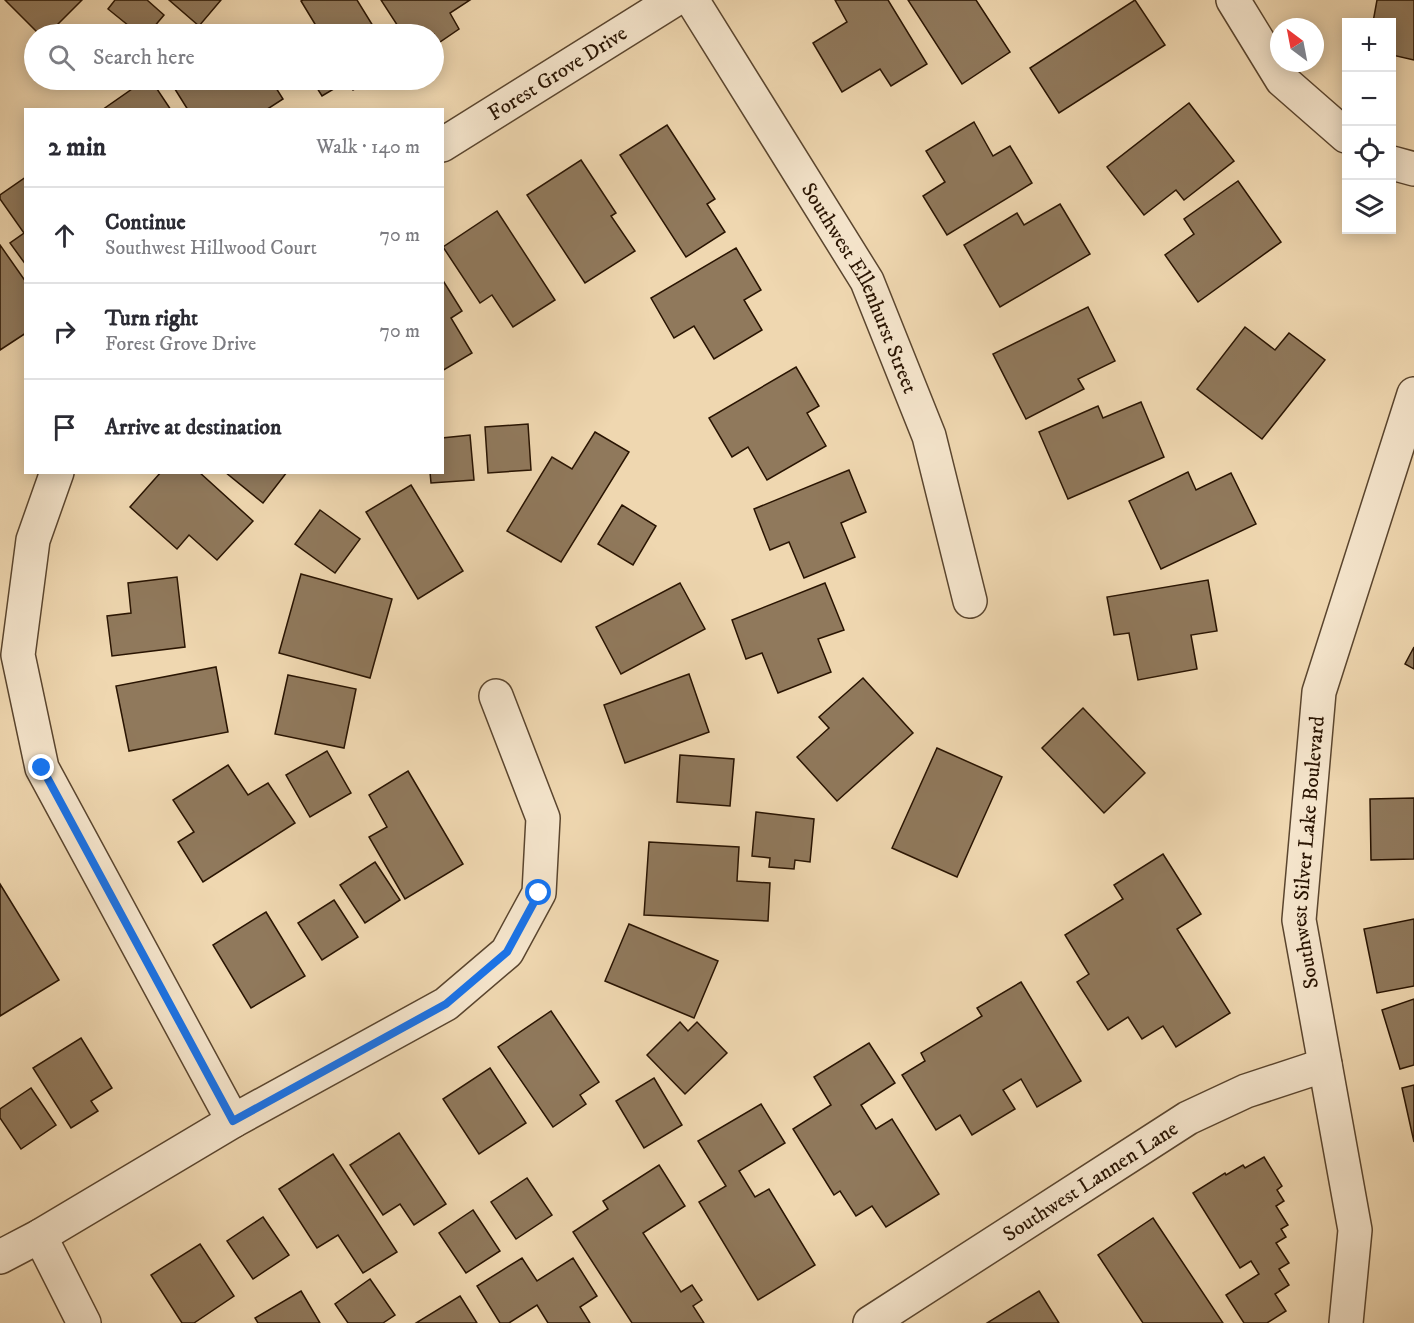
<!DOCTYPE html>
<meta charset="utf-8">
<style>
body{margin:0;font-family:"IM FELL DW Pica",serif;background:#f7f7f7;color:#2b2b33}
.controls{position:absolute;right:18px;top:18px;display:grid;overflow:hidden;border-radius:0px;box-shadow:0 3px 15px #0003}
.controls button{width:54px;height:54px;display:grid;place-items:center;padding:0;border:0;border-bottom:2px solid #e1e1e2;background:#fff;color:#2b2b33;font:30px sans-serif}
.compass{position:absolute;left:1270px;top:18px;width:54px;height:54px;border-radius:50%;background:#fff;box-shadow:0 3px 15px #0003;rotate:328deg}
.stop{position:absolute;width:18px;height:18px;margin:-14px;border:4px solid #1a73e8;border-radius:50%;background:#fff}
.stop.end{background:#1a73e8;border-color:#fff;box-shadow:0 2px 6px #0008}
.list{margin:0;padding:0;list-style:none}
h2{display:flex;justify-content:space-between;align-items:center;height:78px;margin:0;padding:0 24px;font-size:26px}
h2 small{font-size:20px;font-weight:400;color:#7c7c81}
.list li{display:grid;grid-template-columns:39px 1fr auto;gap:18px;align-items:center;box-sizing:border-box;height:96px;padding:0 24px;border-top:2px solid #e1e1e2}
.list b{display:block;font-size:22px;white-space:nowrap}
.list p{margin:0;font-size:20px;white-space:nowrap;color:#7c7c81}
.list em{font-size:20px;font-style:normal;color:#7c7c81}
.icon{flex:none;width:33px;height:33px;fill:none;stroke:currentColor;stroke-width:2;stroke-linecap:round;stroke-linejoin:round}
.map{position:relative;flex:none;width:1414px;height:1323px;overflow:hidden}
.search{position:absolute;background:#fff;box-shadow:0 3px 15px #0003;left:24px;top:24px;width:420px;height:66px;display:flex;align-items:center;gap:15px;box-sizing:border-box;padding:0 21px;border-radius:33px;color:#7c7c81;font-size:22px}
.panel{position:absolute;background:#fff;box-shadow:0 3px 15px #0003;left:24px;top:108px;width:420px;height:366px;border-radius:0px}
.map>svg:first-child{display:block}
.building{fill:#90795c;stroke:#291402;stroke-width:1.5}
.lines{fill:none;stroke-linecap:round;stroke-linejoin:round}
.minor-casing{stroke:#5a452e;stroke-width:36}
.minor{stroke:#f5e5cc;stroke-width:33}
.route{stroke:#1a73e8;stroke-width:8}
.labels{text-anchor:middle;stroke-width:4.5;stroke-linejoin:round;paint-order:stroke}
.street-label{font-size:21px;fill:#291402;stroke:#f5e5cc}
</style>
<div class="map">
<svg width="1414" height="1323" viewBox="0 0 1414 1323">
<rect width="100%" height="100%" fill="#efd7b0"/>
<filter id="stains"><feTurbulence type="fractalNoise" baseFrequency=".00333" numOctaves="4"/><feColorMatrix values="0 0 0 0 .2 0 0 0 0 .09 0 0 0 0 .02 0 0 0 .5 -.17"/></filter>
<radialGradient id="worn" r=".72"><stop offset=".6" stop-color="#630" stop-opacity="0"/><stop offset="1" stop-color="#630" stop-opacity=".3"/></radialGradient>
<g class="building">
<path d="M5,0H82L48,34H39Z"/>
<path d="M115,0H147L164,15L148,34H139L108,9Z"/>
<path d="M169,0H221L199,26Z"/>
<path d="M303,0H357L378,34H308L318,29L301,1Z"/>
<path d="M381,0H470L450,13L459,29L434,46V34H403Z"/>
<path d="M888,0L927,64L891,86L880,69L842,92L813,43L847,22L835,0Z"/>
<path d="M908,0H976L1010,52L962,84Z"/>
<path d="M1135,0L1165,45L1059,113L1030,68Z"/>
<path d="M1377,0H1414V60L1392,55V22H1373Z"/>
<path d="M145,80H151L171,110H102Z"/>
<path d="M184,80H271L283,99L266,110H188L173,86Z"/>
<path d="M312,80H371L353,90L347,81L322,96Z"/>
<path d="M1189,103L1234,161L1184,200L1176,190L1144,215L1107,167Z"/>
<path d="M974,122L993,156L1010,146L1032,183L947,235L923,196L945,182L926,151Z"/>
<path d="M667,125L715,199L707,204L725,232L686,257L620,155Z"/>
<path d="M581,160L616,213L611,216L635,251L585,283L527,195Z"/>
<path d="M26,177V265L10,243L24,233L0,199V195Z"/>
<path d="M1238,181L1281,242L1198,302L1165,255L1194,234L1184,219Z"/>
<path d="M1060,204L1090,254L1000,307L964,245L1017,213L1024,225Z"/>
<path d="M497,211L555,300L513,327L492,295L480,303L443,247Z"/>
<path d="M0,245L26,282V333L0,350Z"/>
<path d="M736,248L761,290L744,300L762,330L714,359L694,326L674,338L651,298Z"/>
<path d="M442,279L462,311L451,318L472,353L442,371Z"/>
<path d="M1088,307L1115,361L1078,379L1084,389L1026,419L993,354Z"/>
<path d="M1245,327L1275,350L1289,333L1325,360L1262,439L1197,389Z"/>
<path d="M796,367L819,406L807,413L826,446L767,480L748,447L732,457L709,418Z"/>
<path d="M1141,402L1164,457L1068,499L1039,432L1098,406L1103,418Z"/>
<path d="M528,424L531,470L488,473L485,427Z"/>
<path d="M595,432L629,452L561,562L507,531L552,457L572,469Z"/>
<path d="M470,435L474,480L431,483L430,472H442V438Z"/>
<path d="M849,470L866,512L841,523L855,557L804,578L789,542L770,550L754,509Z"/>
<path d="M161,472H199L253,521L217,560L189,535L177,549L130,507Z"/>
<path d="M225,472H287L263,503Z"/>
<path d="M1188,472L1196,490L1231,473L1256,524L1161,569L1129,501Z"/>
<path d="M411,485L463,571L418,599L366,512Z"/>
<path d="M622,505L656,526L633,565L598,544Z"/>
<path d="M320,510L360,539L335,573L295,544Z"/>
<path d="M301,574L392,599L370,678L279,653Z"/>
<path d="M177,577L185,647L112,656L107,616L131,613L128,583Z"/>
<path d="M1208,580L1217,631L1191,635L1197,669L1138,680L1129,633L1114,635L1107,597Z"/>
<path d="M680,583L705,629L621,674L596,627Z"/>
<path d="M825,583L844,630L818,639L831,672L778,693L762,653L746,659L732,620Z"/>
<path d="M1414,647V669L1405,664Z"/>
<path d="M216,667L228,732L129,751L116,686Z"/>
<path d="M689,674L709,732L625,763L604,705Z"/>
<path d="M288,675L356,689L344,748L275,734Z"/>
<path d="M863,678L913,733L837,801L797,757L829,728L819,717Z"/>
<path d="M1083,708L1145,773L1104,813L1042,748Z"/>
<path d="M937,748L1002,777L957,877L892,848Z"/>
<path d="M327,751L351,793L310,817L286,775Z"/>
<path d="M680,755L734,759L730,806L677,802Z"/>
<path d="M228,765L248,795L268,783L295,823L203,882L178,842L194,832L173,800Z"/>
<path d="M408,771L463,864L405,899L369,837L387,827L369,795Z"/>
<path d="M1414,798V859L1371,860L1370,799Z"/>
<path d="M756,812L814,819L810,862L795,860L794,869L769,867L770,858L752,856Z"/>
<path d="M649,842L739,847L737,881L770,883L768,921L644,915Z"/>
<path d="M1163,854L1201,914L1177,929L1230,1013L1176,1047L1163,1026L1142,1039L1128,1017L1108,1030L1077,982L1089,974L1065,935L1123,899L1114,885Z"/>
<path d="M375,862L400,900L365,923L340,885Z"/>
<path d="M0,884L59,980L0,1016Z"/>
<path d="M334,900L358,937L322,960L298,923Z"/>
<path d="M266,912L305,976L251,1008L213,945Z"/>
<path d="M1414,919V986L1377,993L1364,929Z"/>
<path d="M629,924L718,961L694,1018L605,981Z"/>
<path d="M1021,982L1081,1081L1037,1107L1021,1079L1003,1090L1015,1109L972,1135L960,1115L936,1130L902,1075L925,1061L921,1053L982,1016L977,1008Z"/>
<path d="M1414,999V1065L1400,1069L1382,1010Z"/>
<path d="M551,1011L599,1082L580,1095L586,1104L553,1127L498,1047Z"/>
<path d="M680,1022L688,1031L697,1022L727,1053L685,1094L647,1055Z"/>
<path d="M81,1038L112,1088L91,1101L98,1111L71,1128L33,1068Z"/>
<path d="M869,1043L895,1083L861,1105L876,1129L892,1119L939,1194L886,1227L872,1206L856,1216L840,1191L834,1195L793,1129L831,1105L814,1077Z"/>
<path d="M490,1068L526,1123L479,1154L443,1099Z"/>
<path d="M654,1078L682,1125L644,1148L616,1101Z"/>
<path d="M1414,1085V1142L1402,1088Z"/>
<path d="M31,1088L56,1125L21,1149L0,1118V1109Z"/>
<path d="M761,1104L785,1143L739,1171L755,1197L769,1189L815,1265L758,1300L699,1202L726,1186L698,1141Z"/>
<path d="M399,1133L446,1204L414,1225L400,1204L383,1215L350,1165Z"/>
<path d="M333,1154L397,1252L363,1273L338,1235L317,1248L279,1189Z"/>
<path d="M1264,1157L1282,1186L1277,1190L1284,1201L1276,1206L1288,1225L1281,1229L1286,1237L1276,1243L1289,1263L1279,1269L1289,1285L1275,1294L1286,1311L1267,1323H1244L1226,1295L1259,1274L1251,1261L1240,1268L1193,1193L1225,1173L1226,1175L1243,1165L1245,1168Z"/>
<path d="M659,1165L685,1206L643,1233L681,1292L692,1285L702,1300L693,1306L704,1323H632L573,1232L608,1209L603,1201Z"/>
<path d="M527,1178L552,1215L516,1239L491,1202Z"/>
<path d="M473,1210L500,1251L466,1273L439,1233Z"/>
<path d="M263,1217L289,1255L253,1279L227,1241Z"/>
<path d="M1153,1218L1223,1323H1143L1098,1255Z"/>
<path d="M200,1244L234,1296L194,1323H182L151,1275Z"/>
<path d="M522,1258L537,1281L573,1258L597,1296L580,1307L590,1323H548L537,1305L509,1323H500L477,1286Z"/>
<path d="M370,1279L395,1315L383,1323H348L335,1304Z"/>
<path d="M301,1291L320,1323H258L255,1318Z"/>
<path d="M1039,1291L1059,1323H987Z"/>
<path d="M460,1296L477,1323H416Z"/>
</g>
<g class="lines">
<g class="minor-casing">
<g id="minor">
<path id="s1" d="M692,0L867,281L929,436L970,601"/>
<path d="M1233,0L1282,80L1346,136"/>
<path id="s2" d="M442,145L674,0"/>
<path d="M1392,163L1414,169"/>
<path d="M57,472L33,540L18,655L42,768L233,1121"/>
<path d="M40,1236L84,1323"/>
<path d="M0,1257L40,1236L233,1121L446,1004L507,952L539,893L543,818L496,696"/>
<path id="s3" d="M870,1323L1188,1118L1246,1091L1325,1065"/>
<path id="s4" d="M1346,1323L1355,1230L1299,920L1319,692L1414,394"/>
</g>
</g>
<use href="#minor" class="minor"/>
</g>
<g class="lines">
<path class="route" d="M42,768L233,1121L446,1004L507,952L539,893"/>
</g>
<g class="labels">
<g class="street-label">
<text dy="7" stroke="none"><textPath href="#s2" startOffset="136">Forest Grove Drive</textPath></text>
<text dy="7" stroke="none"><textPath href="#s1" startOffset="334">Southwest Ellenhurst Street</textPath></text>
<text dy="7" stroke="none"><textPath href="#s4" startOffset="476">Southwest Silver Lake Boulevard</textPath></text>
<text dy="7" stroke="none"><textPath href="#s3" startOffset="262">Southwest Lannen Lane</textPath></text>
</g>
</g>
<rect width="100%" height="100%" filter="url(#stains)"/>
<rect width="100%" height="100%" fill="url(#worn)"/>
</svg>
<div class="controls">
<button>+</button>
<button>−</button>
<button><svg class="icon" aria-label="locate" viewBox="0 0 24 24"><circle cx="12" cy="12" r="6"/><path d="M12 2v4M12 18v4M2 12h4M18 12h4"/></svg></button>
<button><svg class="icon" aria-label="layers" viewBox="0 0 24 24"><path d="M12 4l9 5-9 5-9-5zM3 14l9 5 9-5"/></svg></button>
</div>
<svg class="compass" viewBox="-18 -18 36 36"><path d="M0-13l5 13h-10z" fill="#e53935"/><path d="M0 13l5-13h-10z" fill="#7c7c81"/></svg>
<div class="stop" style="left:539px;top:893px"></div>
<div class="stop end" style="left:42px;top:768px"></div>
<div class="search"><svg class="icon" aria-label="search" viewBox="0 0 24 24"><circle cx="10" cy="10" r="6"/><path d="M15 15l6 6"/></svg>Search here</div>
<section class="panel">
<h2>2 min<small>Walk · 140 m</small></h2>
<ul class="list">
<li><svg class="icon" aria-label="ahead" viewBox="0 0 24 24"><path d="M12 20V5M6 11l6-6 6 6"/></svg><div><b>Continue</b><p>Southwest Hillwood Court</p></div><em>70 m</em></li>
<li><svg class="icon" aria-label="right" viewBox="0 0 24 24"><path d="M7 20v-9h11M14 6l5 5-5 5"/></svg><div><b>Turn right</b><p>Forest Grove Drive</p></div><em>70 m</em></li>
<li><svg class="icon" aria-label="arrive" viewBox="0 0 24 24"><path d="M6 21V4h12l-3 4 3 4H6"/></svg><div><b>Arrive at destination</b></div></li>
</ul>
</section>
</div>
